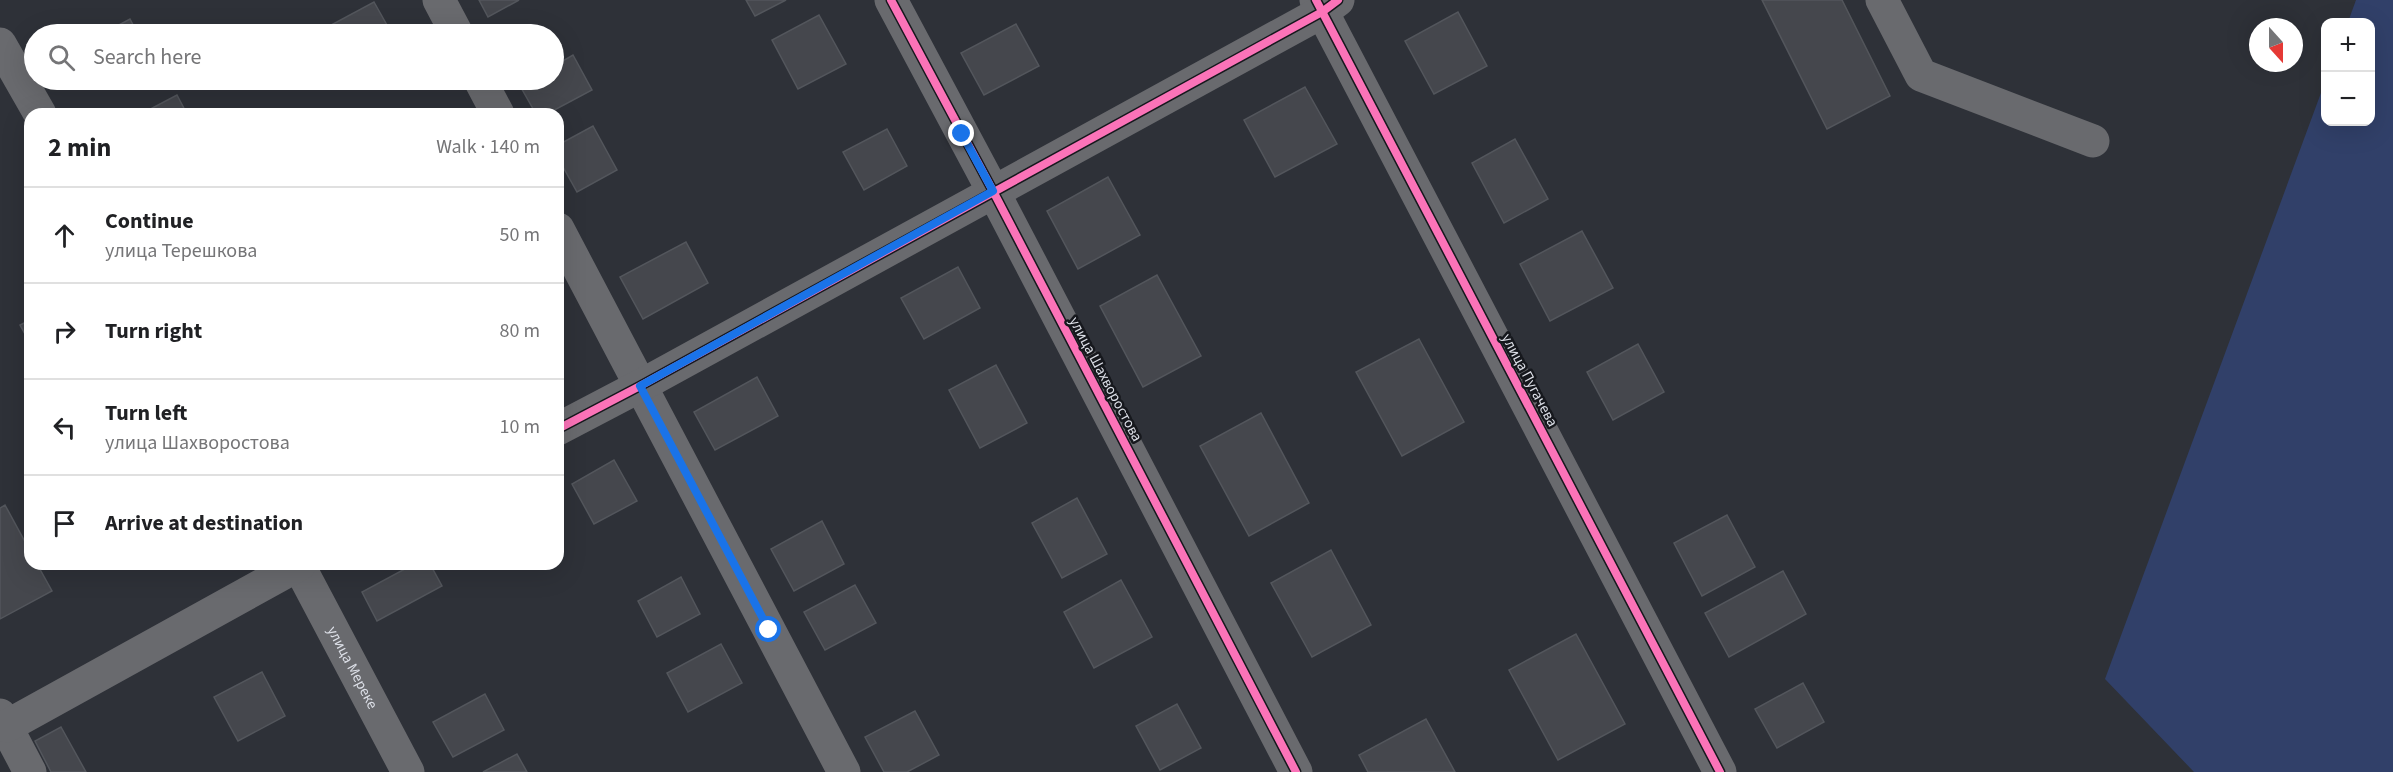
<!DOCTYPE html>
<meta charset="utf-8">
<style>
body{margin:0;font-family:"Source Sans 3",sans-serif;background:#f2f2f2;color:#202124}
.controls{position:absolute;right:18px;top:18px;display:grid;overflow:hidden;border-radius:12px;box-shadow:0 6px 24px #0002}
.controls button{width:54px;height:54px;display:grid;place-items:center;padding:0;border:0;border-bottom:2px solid #e0e0e0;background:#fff;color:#202124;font:30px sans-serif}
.compass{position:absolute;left:2249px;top:18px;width:54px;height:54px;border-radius:50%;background:#fff;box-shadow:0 6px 24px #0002;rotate:159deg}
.stop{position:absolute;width:18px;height:18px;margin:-14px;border:4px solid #1a73e8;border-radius:50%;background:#fff}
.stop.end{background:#1a73e8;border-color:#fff;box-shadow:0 2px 6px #0008}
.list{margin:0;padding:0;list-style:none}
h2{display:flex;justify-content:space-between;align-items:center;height:78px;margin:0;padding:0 24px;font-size:26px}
h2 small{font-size:20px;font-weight:400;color:#757577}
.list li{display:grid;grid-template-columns:39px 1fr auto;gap:18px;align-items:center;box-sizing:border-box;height:96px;padding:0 24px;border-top:2px solid #e0e0e0}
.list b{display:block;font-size:22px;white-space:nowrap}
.list p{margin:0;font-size:20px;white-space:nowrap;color:#757577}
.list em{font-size:20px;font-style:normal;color:#757577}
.icon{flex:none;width:33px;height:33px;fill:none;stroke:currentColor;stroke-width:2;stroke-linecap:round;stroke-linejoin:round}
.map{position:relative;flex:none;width:2393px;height:772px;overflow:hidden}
.search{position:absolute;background:#fff;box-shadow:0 6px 24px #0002;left:24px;top:24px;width:540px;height:66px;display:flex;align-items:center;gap:15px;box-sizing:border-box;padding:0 21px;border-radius:33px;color:#757577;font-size:22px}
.panel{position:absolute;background:#fff;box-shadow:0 6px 24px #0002;left:24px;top:108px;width:540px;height:462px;border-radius:18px}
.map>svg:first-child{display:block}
.green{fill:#314069}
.building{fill:#45474d;stroke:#53565c;stroke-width:1.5}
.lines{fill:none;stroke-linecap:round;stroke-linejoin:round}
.minor{stroke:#696a6e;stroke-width:33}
.cycleway-casing{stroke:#16181d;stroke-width:11}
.cycleway{stroke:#fb73b8;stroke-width:8}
.route{stroke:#1a73e8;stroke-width:8}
.labels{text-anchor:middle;stroke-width:5;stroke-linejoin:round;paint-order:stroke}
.street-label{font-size:15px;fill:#dcdfe7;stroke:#16181d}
</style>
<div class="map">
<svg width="2393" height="772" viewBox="0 0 2393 772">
<rect width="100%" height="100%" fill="#2e3138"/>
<path class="green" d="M2356,0H2393V772H2194L2105,679L2325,82L2326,122H2370V22H2348Z"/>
<g class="building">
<path d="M479,0H519L488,17Z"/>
<path d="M746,0H786L755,16Z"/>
<path d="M1762,0H1842L1890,96L1827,129Z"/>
<path d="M374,2L392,34H319L318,32Z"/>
<path d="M1458,12L1487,66L1434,94L1405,41Z"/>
<path d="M819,15L846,64L798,89L772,40Z"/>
<path d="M130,19L138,34H102Z"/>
<path d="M1016,24L1039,66L984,95L961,53Z"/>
<path d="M573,55L592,90L547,114H536L519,84L528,80H554V66Z"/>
<path d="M1305,87L1337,144L1275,177L1244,120Z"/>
<path d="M177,95L187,114H141Z"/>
<path d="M593,126L617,170L577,192L558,158V145Z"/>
<path d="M887,129L907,166L864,190L843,152Z"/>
<path d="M1515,139L1548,199L1504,223L1472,163Z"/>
<path d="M1108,177L1140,235L1078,269L1047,211Z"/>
<path d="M1582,231L1613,288L1550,321L1520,264Z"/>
<path d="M686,242L708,283L643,319L620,277Z"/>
<path d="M958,267L980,308L924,339L901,298Z"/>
<path d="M1157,275L1201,356L1143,387L1100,306Z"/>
<path d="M30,320V343L20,325Z"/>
<path d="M1419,339L1464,422L1402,456L1356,372Z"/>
<path d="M1638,344L1664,392L1613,420L1587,372Z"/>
<path d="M996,365L1027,423L980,448L949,390Z"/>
<path d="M757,377L778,416L715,450L694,412Z"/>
<path d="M1261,413L1309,503L1249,536L1200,446Z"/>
<path d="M614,460L637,501L594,524L572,484Z"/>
<path d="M1077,498L1107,554L1062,578L1032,523Z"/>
<path d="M5,505L30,551V564H37L52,591L0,619V508Z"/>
<path d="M1727,515L1755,567L1702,596L1674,543Z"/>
<path d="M822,521L844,564L794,591L771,549Z"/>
<path d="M1331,550L1371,625L1312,657L1271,583Z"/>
<path d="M414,564H430L442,586L377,621L362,592Z"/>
<path d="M1783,571L1806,614L1729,657L1705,613Z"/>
<path d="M681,577L700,614L657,637L638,601Z"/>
<path d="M1121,580L1152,637L1094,668L1064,612Z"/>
<path d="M855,585L876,623L825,650L804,612Z"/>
<path d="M1576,634L1625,724L1558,760L1509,670Z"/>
<path d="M721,644L742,683L688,712L667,673Z"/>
<path d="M262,672L285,716L238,741L214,697Z"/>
<path d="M1803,683L1824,722L1777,748L1755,709Z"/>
<path d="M485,694L504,730L453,757L433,722Z"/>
<path d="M1177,704L1201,748L1160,770L1136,726Z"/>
<path d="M915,711L939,755L907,772H884L865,737Z"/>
<path d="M1426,719L1455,772H1368L1359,755Z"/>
<path d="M61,727L86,772H51L35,741Z"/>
<path d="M517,754L527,772H483Z"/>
</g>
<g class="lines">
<g class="minor">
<path d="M439,0L457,34"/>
<path d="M891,0L993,191L1296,772"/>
<path d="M1316,0L1720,772"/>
<path d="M1882,0L1921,75L2093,141"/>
<path d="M0,44L40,114"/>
<path d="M480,80L498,114"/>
<path d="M558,229L844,772"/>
<path d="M558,429L640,386L1322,12L1338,0"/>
<path id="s1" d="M298,564L408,772"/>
<path d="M0,715L30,772"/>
<path d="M7,726L300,564"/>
</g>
<g class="cycleway-casing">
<g id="cycleway">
<path d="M891,0L993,191L1296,772"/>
<path d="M1316,0L1720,772"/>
<path d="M558,429L640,386L1322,12L1338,0"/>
</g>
</g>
<use href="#cycleway" class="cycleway"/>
</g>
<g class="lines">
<path class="route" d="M769,630L640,386L993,191L962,134"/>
</g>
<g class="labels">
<g class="street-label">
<text transform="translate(1106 379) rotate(62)" y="5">улица Шахворостова</text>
<text transform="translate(1530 380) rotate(62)" y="5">улица Пугачева</text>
<text dy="5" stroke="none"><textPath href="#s1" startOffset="117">улица Мереке</textPath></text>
</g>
</g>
</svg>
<div class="controls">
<button>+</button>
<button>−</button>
</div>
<svg class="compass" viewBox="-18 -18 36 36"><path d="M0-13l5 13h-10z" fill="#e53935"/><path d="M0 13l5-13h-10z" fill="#757577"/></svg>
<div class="stop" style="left:769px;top:630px"></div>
<div class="stop end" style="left:962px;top:134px"></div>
<div class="search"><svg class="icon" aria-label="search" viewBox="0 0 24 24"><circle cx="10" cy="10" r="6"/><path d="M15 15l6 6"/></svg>Search here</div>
<section class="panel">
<h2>2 min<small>Walk · 140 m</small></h2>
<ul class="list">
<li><svg class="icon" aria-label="ahead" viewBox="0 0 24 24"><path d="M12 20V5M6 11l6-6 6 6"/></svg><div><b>Continue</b><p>улица Терешкова</p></div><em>50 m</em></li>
<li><svg class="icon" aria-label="right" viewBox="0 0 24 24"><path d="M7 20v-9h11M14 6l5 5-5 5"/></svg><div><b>Turn right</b></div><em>80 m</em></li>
<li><svg class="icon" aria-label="left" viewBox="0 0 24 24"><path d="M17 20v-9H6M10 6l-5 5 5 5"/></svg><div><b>Turn left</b><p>улица Шахворостова</p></div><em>10 m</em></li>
<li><svg class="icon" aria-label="arrive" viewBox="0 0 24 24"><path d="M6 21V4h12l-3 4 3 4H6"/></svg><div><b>Arrive at destination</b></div></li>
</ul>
</section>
</div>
